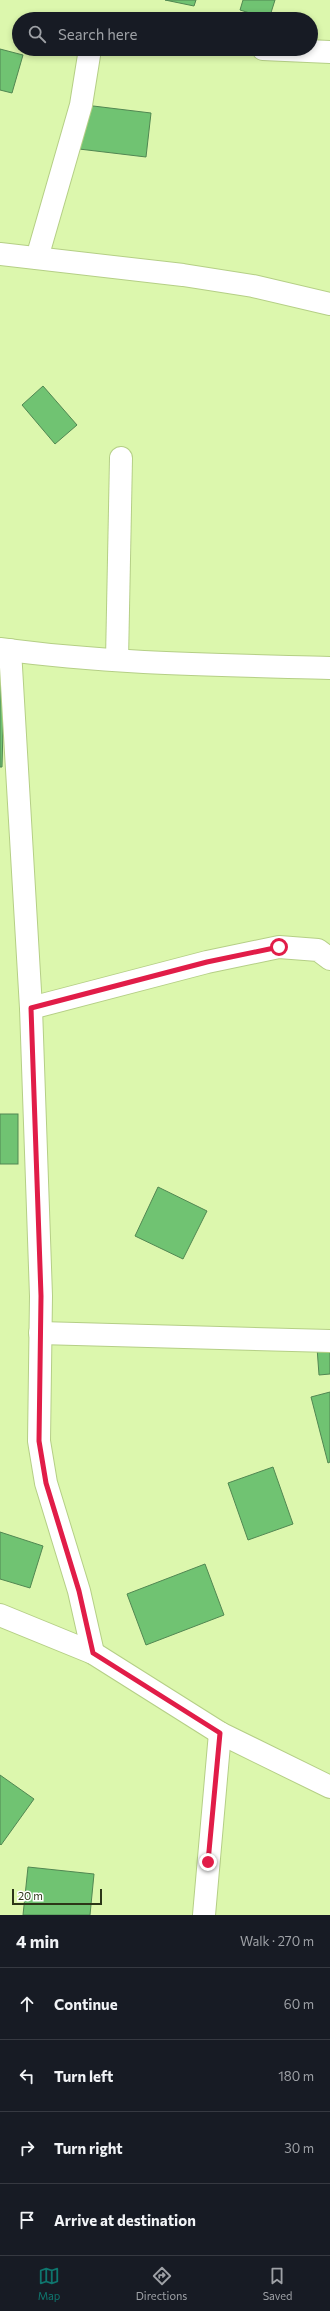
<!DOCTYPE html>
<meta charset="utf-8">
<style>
body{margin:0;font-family:Commissioner,sans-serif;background:#20242c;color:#f1f3f6}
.scale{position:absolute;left:12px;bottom:10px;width:90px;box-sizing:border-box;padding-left:4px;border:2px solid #2c3618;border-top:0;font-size:11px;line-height:14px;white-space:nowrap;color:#2c3618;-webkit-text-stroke:3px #fff;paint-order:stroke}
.stop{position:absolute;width:12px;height:12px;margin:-9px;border:3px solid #e11d48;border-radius:50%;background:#fff}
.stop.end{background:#e11d48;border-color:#fff;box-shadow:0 1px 4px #0008}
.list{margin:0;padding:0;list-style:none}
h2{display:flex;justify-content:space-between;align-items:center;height:52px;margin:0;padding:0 16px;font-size:17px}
h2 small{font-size:13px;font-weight:400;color:#9ea1a6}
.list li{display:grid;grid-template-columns:26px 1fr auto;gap:12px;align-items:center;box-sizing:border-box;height:72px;padding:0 16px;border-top:1px solid #363941}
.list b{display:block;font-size:15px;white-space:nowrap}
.list em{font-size:13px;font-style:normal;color:#9ea1a6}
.icon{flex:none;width:22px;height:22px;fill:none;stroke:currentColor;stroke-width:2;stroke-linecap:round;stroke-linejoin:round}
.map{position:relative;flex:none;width:330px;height:1915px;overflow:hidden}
.search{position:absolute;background:#171b24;box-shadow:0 2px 6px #0003;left:12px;right:12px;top:12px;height:44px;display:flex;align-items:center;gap:10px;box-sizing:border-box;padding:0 14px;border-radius:22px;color:#9ea1a6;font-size:15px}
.sheet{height:340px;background:#171b24}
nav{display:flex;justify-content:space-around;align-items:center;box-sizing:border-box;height:56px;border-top:1px solid #363941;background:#171b24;font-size:11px;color:#9ea1a6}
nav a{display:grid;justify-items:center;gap:2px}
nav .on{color:#0f766e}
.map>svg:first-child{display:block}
.building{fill:#70c372;stroke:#518752}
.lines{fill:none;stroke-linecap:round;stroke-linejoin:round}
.minor-casing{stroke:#b5cf86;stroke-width:24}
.minor{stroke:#fff;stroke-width:22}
.route{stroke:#e11d48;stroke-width:5}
</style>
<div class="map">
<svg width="330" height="1915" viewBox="0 0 330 1915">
<rect width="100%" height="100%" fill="#dcf7ad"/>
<g class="building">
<path d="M165,0H196L194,6Z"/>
<path d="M243,0H275L269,19L240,10Z"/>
<path d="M0,49L23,55L12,93L0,90Z"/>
<path d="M85,105L151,113L146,157L79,149Z"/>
<path d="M43,386L77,425L55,444L22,405Z"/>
<path d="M0,653H5L2,767H0Z"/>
<rect x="0" y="1114" width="18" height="50"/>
<path d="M158,1187L207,1211L183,1259L135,1236Z"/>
<path d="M330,1333V1374L319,1375L316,1334Z"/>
<path d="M330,1392V1462L328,1463L311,1397Z"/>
<path d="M273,1467L293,1524L248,1540L228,1483Z"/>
<path d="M0,1532L43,1546L30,1588L0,1579Z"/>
<path d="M205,1564L224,1615L146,1645L127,1594Z"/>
<path d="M0,1775L34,1799L1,1845L0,1844Z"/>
<path d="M28,1867L94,1874L90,1915H23Z"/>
</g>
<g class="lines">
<g class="minor-casing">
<g id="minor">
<path d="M263,49L330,52"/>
<path d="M0,254L183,275L253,286L330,304"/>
<path d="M37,258L81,105L90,49"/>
<path d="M0,649C109,664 220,665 330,668"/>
<path d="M10,650L31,1008L41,1296L39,1441L46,1483L79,1591L93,1653"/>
<path d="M117,660L121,458"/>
<path d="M31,1008L207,962L279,947L318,950L330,959"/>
<path d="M40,1333L330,1341"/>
<path d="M0,1615L93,1653L220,1733L330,1787"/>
<path d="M204,1915L220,1733"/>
</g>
</g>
<use href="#minor" class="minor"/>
</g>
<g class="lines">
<path class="route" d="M208,1862L220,1733L93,1653L79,1591L46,1483L39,1441L41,1296L31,1008L207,962L279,947"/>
</g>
</svg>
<div class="scale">20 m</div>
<div class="stop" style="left:279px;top:947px"></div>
<div class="stop end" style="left:208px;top:1862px"></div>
<div class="search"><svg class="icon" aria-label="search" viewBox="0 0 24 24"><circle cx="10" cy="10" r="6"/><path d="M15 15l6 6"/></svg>Search here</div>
</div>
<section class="sheet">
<h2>4 min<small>Walk · 270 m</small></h2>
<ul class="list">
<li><svg class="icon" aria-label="ahead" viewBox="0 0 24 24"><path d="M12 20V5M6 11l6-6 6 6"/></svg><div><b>Continue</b></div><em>60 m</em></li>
<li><svg class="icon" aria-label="left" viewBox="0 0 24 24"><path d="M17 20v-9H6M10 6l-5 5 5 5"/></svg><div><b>Turn left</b></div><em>180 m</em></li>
<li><svg class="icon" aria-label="right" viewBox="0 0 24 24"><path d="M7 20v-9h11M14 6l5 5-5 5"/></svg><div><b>Turn right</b></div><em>30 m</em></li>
<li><svg class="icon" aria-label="arrive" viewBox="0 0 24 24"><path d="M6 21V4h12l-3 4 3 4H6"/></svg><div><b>Arrive at destination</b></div></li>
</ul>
</section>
<nav>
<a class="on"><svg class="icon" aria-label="map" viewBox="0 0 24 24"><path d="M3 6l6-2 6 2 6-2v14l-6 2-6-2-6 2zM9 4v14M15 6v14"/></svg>Map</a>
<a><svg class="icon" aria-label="directions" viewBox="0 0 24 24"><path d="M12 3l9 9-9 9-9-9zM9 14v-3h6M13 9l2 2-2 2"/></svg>Directions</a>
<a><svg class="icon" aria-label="saved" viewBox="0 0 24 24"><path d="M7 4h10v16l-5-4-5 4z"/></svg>Saved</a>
</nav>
